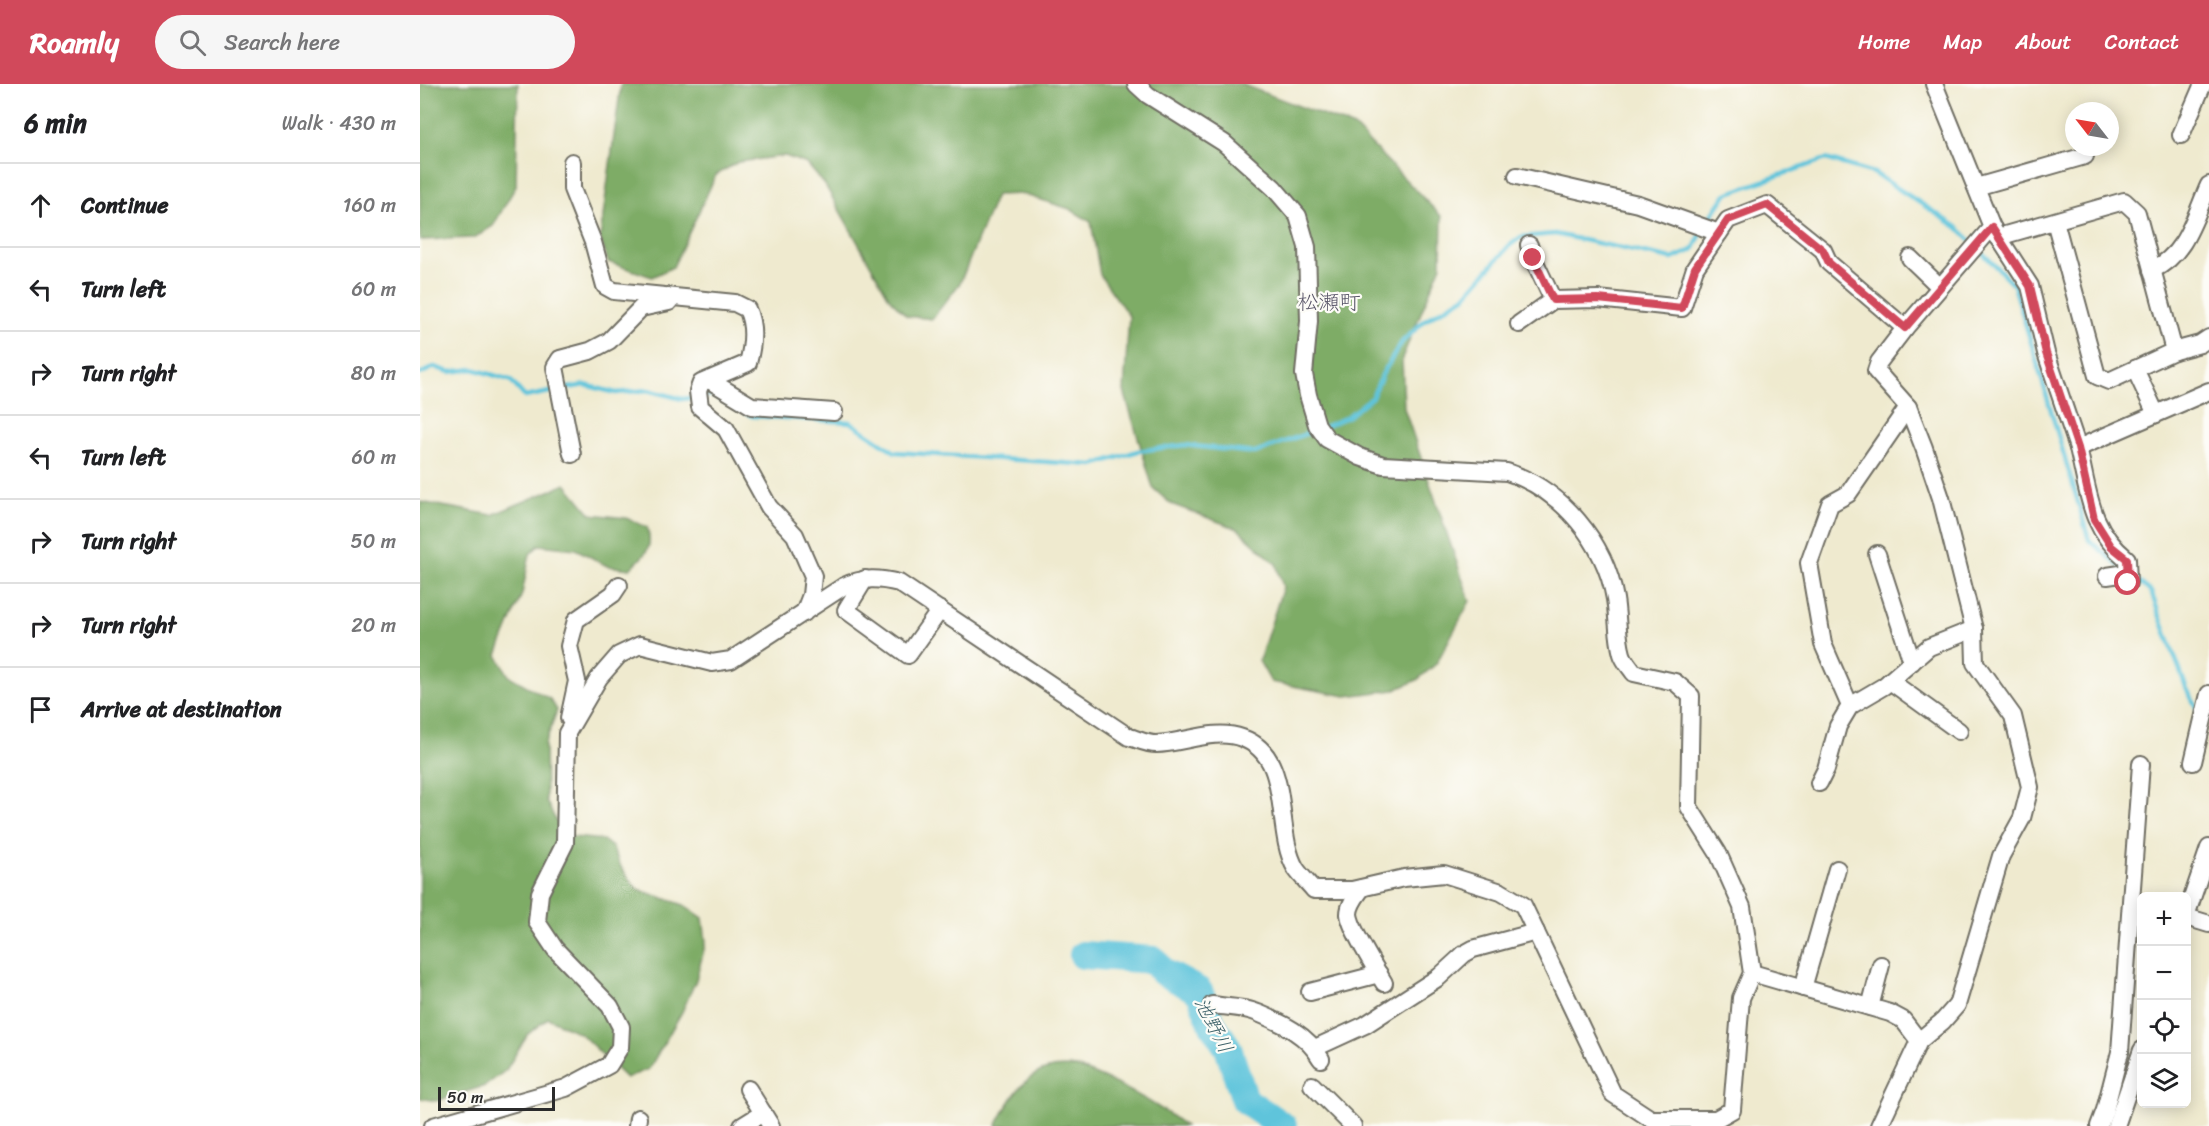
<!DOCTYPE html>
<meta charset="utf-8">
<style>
body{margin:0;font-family:Sriracha,"Klee One",sans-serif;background:#f6f6f6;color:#202124}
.controls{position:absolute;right:18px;bottom:18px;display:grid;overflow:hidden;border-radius:9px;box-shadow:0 3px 15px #0003}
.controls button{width:54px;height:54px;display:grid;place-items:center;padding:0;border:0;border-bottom:2px solid #e0e0e0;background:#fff;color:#202124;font:30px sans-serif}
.compass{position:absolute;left:1645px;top:18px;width:54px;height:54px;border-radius:50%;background:#fff;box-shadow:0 3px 15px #0003;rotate:301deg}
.scale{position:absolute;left:18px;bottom:15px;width:117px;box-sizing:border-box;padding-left:6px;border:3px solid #2b2b2b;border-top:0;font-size:16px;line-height:21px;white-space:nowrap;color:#2b2b2b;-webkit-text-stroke:4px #fdfcf7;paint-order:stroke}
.stop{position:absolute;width:18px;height:18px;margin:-14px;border:4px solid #d1495b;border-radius:50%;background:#fff}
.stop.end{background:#d1495b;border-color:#fff;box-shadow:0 2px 6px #0008}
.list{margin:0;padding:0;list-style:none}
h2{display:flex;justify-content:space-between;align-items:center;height:78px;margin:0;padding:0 24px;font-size:26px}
h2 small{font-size:20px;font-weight:400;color:#757577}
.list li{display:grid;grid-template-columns:39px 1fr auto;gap:18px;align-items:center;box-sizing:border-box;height:84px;padding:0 24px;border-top:2px solid #e0e0e0}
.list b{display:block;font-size:22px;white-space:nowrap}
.list em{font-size:20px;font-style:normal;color:#757577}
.icon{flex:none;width:33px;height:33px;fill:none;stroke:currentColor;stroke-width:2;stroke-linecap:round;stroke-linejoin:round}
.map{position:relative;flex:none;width:1789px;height:1042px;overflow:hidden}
header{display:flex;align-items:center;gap:36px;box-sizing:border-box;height:84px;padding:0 30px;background:#d1495b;color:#fff}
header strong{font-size:28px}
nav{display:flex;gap:33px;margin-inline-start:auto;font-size:21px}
.search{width:420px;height:54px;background:#f6f6f6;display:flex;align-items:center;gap:15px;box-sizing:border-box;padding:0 21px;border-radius:33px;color:#757577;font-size:22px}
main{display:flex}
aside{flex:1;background:#fff}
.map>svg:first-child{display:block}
.forest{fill:#7eac66;stroke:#546c48;stroke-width:1.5}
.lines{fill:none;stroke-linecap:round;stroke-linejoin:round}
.stream{stroke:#5ec4db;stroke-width:4.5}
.river{stroke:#5ec4db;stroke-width:28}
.minor-casing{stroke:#706e64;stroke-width:20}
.minor{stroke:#fff;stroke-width:16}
.route{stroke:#d1495b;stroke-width:8}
.labels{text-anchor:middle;stroke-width:4.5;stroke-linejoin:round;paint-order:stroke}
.water-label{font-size:20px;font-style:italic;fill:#3d6169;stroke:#fdfcf7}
.quarter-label{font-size:21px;fill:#595569;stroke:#fdfcf7}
</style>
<header>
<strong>Roamly</strong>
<div class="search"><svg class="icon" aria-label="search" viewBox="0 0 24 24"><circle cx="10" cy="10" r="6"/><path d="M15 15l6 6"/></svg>Search here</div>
<nav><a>Home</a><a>Map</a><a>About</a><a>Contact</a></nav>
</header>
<main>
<aside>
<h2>6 min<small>Walk · 430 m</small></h2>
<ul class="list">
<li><svg class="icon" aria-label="ahead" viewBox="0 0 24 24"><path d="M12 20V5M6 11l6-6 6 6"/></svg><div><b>Continue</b></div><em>160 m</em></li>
<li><svg class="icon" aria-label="left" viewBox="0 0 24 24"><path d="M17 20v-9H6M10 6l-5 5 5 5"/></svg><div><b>Turn left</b></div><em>60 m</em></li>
<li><svg class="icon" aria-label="right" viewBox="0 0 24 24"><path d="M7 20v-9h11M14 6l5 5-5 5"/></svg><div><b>Turn right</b></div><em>80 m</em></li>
<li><svg class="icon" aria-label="left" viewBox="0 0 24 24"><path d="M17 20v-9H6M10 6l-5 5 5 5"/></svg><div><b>Turn left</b></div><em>60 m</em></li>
<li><svg class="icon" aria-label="right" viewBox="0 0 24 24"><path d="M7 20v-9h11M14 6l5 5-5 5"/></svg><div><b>Turn right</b></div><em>50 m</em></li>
<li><svg class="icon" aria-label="right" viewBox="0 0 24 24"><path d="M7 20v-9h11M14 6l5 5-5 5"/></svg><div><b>Turn right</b></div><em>20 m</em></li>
<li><svg class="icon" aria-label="arrive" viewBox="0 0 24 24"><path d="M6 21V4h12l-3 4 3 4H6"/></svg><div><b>Arrive at destination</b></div></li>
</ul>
</aside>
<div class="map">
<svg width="1789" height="1042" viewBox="0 0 1789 1042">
<rect width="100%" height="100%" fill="#fdfcf7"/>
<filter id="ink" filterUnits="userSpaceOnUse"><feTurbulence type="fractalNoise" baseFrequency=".0167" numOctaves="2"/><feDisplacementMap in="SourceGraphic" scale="12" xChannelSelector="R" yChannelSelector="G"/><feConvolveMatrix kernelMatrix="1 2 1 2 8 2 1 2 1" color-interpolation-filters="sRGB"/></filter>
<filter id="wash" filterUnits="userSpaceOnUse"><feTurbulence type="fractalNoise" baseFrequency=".008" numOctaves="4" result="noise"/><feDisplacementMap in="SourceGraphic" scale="24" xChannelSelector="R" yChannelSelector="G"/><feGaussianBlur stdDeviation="1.35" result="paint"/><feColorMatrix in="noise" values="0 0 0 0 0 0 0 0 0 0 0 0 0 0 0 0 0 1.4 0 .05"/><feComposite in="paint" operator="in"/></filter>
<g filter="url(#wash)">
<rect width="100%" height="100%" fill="#efeacf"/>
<g class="forest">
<path d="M0,0H98L96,102L73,142L54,154L0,156Z"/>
<path d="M201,0H821L934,43L1022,133L1021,181L982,274L984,324L1050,517L1016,580L997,596L975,606L926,612L851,598L839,577L863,503L856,480L818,445L751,420L733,404L704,307L709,232L680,191L671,138L650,125L602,110L576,111L540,199L512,235L487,232L470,215L405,101L387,80L365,72L318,78L296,91L253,183L232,193L188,178L180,154Z"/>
<path d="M146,400L171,430L206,434L227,443C234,466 225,470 210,485L187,482L156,465L119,461L110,470L102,510L77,571L89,592L130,615L137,626L125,660L126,717L144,752L183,756L192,763L202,785L217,805L264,821L283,834L286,858L276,896L262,928L229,985L206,994L161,950L128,934L107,951L86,986L65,1002L16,1017L0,1014V418L72,431Z"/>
<path d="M656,983C696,998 732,1016 765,1042H576C588,1019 604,988 633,984C640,983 648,983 656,983Z"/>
</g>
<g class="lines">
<g class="stream">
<path d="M1286,140L1306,110L1406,75L1454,89L1537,143L1594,201L1669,456L1702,484"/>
<path d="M0,290L14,283L30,288L53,285L90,296L105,313L135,307"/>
<path d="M143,305L165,301L196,309L228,306L262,315L292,311L332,332L430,338L475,368L673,381L718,367L765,361L835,369L896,346"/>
<path d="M904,343L927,333L952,313L963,289L982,258L1005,236L1044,213L1089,162L1101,153L1135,150L1252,175L1273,166L1282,148"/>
<path d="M1713,493L1731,508L1766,603L1779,629"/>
</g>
<path class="river" d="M663,871L734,876L743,888L779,907L793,941L808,964L825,1016L863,1042"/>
</g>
</g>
<g filter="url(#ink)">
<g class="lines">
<g class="minor-casing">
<g id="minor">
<path d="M1514,0L1572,143L1610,202L1626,269L1658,364L1789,307"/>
<path d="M1761,51L1783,0"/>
<path d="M152,78V105L173,158L185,202L194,207L315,219L327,225C335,242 333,261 328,279L281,299L278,307L280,323L306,345L349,423L375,451L393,492L391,511L384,529"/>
<path d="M1097,92L1218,120L1299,149"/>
<path d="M1556,103L1665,72"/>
<path d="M1578,153L1704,117L1717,129L1754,267L1689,297L1677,292L1635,137"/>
<path d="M1109,161L1113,174L1133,216"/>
<path d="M1490,174L1520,203"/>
<path d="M1732,186C1766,171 1774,134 1789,101"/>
<path d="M1099,240L1133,216L1178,215L1262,224L1275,184L1308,136L1347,121L1403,166L1409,179L1485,244"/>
<path d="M1754,267L1780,260L1789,254"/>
<path d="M1715,285L1736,330"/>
<path d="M289,296L332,322L414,328"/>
<path d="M1488,323L1428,410L1410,420L1389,479L1403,560L1430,622L1464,602L1509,563L1554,545"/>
<path d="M1658,364C1669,409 1669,444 1707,475L1708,499"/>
<path d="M152,370L135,283L140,275L170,267L189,257L221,224L249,218"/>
<path d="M1457,470L1492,578"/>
<path d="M1687,492L1707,489"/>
<path d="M445,495L426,526L488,571L520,526"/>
<path d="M1470,597L1539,647"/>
<path d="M149,634L157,597L149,562L156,536L193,510L199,501"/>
<path d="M1773,678L1789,610"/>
<path d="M1399,699L1406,685L1418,642L1430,622"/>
<path d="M942,804C937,811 929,820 929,830C930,844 956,885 964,899"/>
<path d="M1766,832L1789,764"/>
<path d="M1766,833L1789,840"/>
<path d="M1332,889L1470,929L1483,936L1499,957"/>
<path d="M1383,904L1417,785"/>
<path d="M890,908L959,890"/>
<path d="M792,921C806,923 825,923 838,929C862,939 888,951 901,975"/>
<path d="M1450,923L1461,881"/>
<path d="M895,964L945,941L1019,893L1044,870L1053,865L1116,848"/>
<path d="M892,1001L933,1042"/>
<path d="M328,1005L351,1042"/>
<path d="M13,1042L146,1004L189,981L200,963L201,943L190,922L135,865L117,838L120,809L145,759L147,649L179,594L199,571L220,561L292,579L311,576L424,502C444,493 459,494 479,499L709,653C717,655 727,660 736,660C764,659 795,644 822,654C874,672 853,746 876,785C881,792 888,799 894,806H932L984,794L1024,790L1081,808L1103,821L1193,1010L1231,1035H1296L1312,1026L1321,914L1332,889L1322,823L1298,769L1269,723L1271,612L1255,598L1214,589C1210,583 1204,577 1202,570C1197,553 1198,533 1195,515C1185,458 1142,406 1087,388L963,381L940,373L907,355L897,341L888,311L884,290L889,237L887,163L878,132L854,104L804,59L728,11L716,0"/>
<path d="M217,1042L218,1034"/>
<path d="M322,1042L343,1029"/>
<path d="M1459,1042L1499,957L1523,937L1537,921L1581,772L1602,734L1610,703L1593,632L1555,579L1554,545L1521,414L1504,364L1488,323L1456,287L1459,278L1485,244L1572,143"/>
<path d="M1679,1042L1685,1026L1700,968L1721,680"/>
<path d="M1696,1042L1722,966"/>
</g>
</g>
<use href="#minor" class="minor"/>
</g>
</g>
<g class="lines" filter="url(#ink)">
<path class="route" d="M1113,174L1133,216L1178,215L1262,224L1275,184L1308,136L1347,121L1403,166L1409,179L1485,244L1572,143L1610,202L1626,269L1658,364L1674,435L1691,462L1707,475L1708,499"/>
</g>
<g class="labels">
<g class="water-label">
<text transform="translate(794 941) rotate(63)" y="7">池野川</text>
</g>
<g class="quarter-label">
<text x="909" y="225">松瀬町</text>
</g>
</g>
</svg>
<div class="controls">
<button>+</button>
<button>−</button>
<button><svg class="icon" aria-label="locate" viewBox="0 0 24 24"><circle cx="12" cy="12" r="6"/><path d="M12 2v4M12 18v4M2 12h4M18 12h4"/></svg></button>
<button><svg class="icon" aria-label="layers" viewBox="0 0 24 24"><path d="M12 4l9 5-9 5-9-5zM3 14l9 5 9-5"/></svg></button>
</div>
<svg class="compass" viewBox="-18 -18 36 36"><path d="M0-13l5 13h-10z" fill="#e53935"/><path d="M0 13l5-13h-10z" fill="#757577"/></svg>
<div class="scale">50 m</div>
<div class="stop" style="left:1708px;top:499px"></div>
<div class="stop end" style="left:1113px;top:174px"></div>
</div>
</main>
